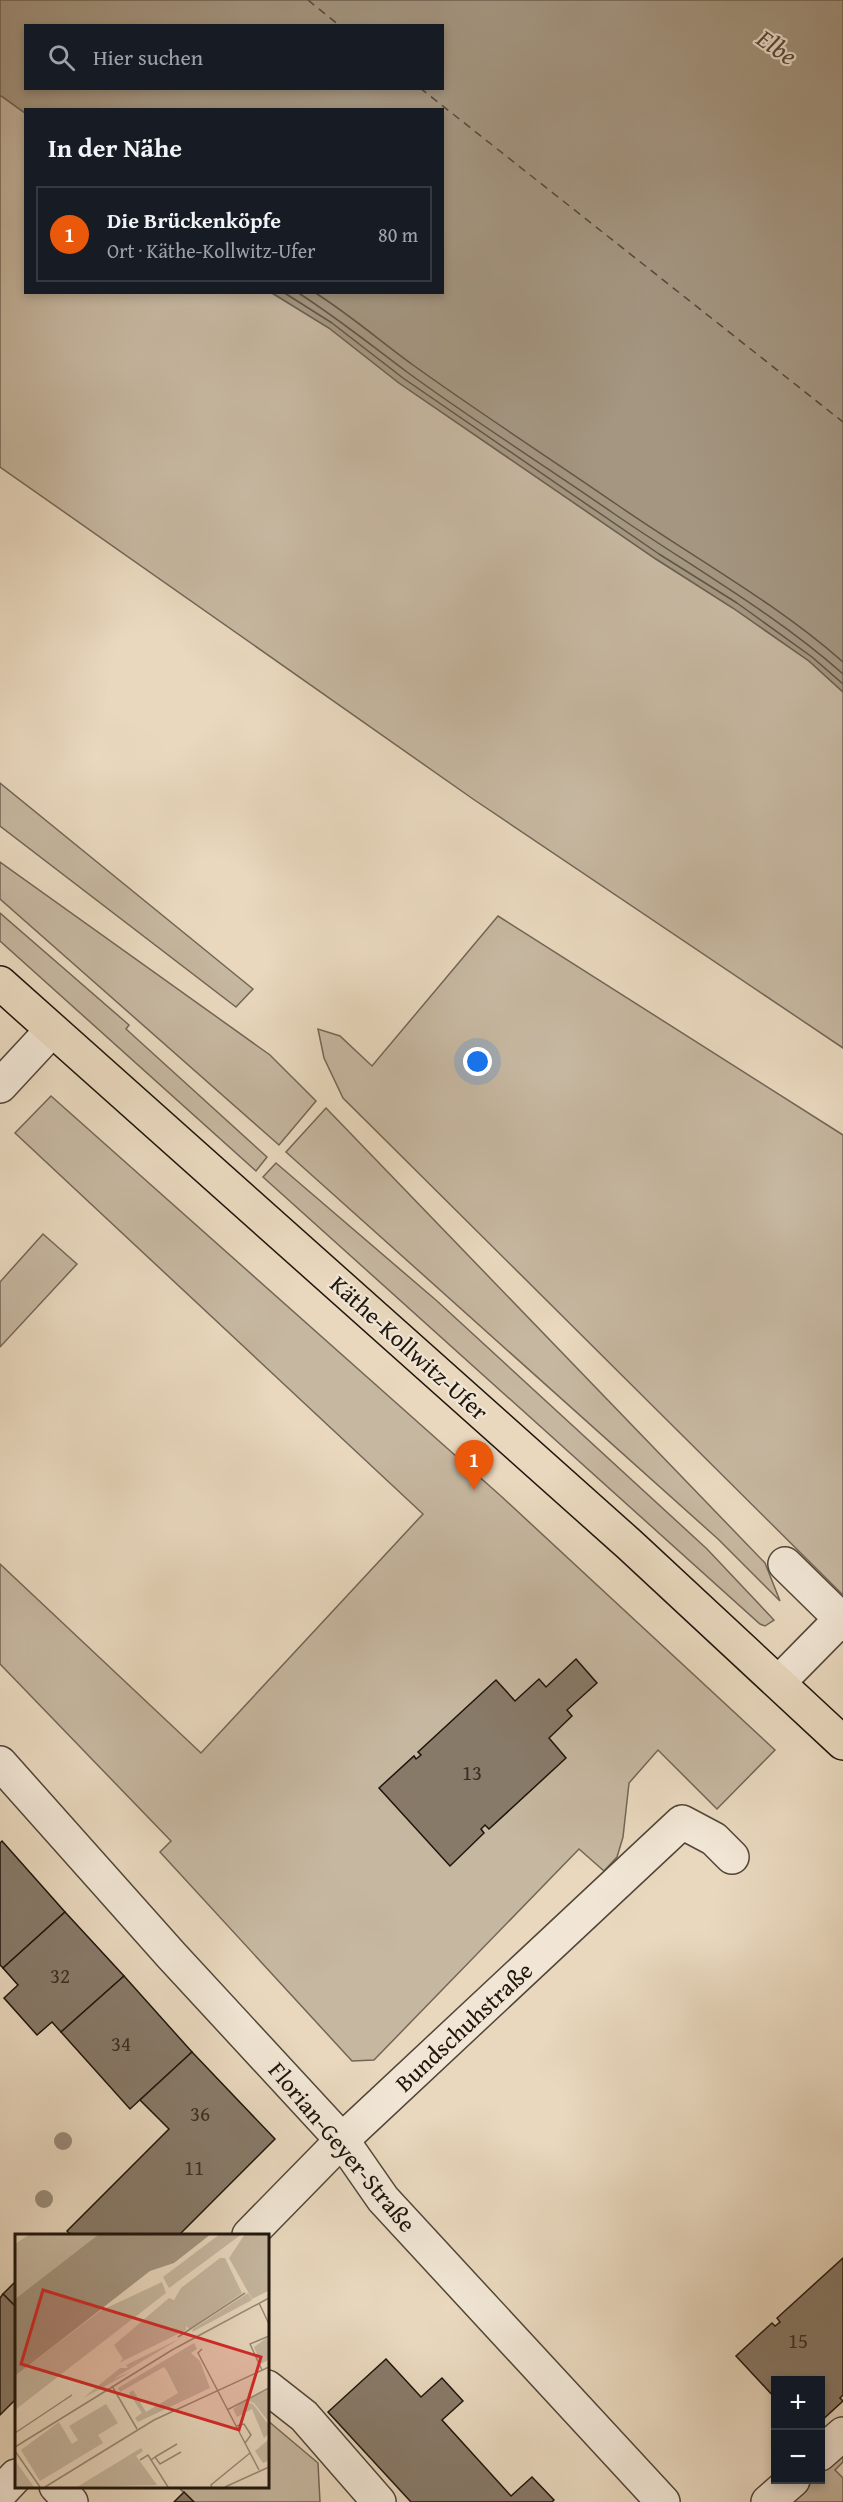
<!DOCTYPE html>
<html lang="de">
<meta charset="utf-8">
<style>
body{margin:0;font-family:"Gentium Book Plus",serif;background:#20242c;color:#f1f3f6}
.controls{position:absolute;right:18px;bottom:18px;display:grid;overflow:hidden;border-radius:0px;box-shadow:0 3px 9px #0003}
.controls button{width:54px;height:54px;display:grid;place-items:center;padding:0;border:0;border-bottom:2px solid #363941;background:#171b24;color:#f1f3f6;font:30px sans-serif}
.you{position:absolute;left:478px;top:1062px;width:21px;height:21px;margin:-15px;border:4px solid #fff;border-radius:50%;background:#1a73e8;box-shadow:0 0 0 9px #1a73e833}
.badge{display:grid;place-items:center;width:39px;height:39px;border-radius:50%;background:#ea580c;color:#fff;font-size:20px;font-weight:700}
.pin{position:absolute;translate:-50% -50px;filter:drop-shadow(0 2px 3px #0008)}
.pin::after{content:'';position:absolute;top:32px;width:21px;height:18px;background:inherit;clip-path:polygon(0 0,100% 0,50% 100%)}
.list{margin:0;padding:0;list-style:none}
h2{display:flex;justify-content:space-between;align-items:center;height:78px;margin:0;padding:0 24px;font-size:26px}
h2 small{font-size:20px;font-weight:400;color:#9ea1a6}
.list li{display:grid;grid-template-columns:39px 1fr auto;gap:18px;align-items:center;box-sizing:border-box;height:96px;margin:0 12px 12px;padding:0 12px;border:2px solid #363941;border-radius:0px}
.list b{display:block;font-size:22px;white-space:nowrap}
.list p{margin:0;font-size:20px;white-space:nowrap;color:#9ea1a6}
.list em{font-size:20px;font-style:normal;color:#9ea1a6}
.icon{flex:none;width:33px;height:33px;fill:none;stroke:currentColor;stroke-width:2;stroke-linecap:round;stroke-linejoin:round}
.map{position:relative;flex:none;width:843px;height:2502px;overflow:hidden}
.search{position:absolute;background:#171b24;box-shadow:0 3px 9px #0003;left:24px;top:24px;width:420px;height:66px;display:flex;align-items:center;gap:15px;box-sizing:border-box;padding:0 21px;border-radius:0px;color:#9ea1a6;font-size:22px}
.panel{position:absolute;background:#171b24;box-shadow:0 3px 9px #0003;left:24px;top:108px;width:420px;height:186px;border-radius:0px}
.map>svg:first-child{display:block}
.green{fill:#c6b7a0;stroke:#726656;stroke-width:1.5}
.water{fill:#a49681;stroke:#6e6252;stroke-width:1.5;fill-rule:evenodd}
.lines{fill:none;stroke-linecap:round;stroke-linejoin:round}
.shore{stroke:#615646;stroke-width:1.5}
.ferry{stroke:#54493b;stroke-width:1.5;stroke-dasharray:8 6;stroke-linecap:butt}
.building{fill:#887a69;stroke:#1e150c;stroke-width:1.5}
.minor-casing{stroke:#514638;stroke-width:36}
.major-casing{stroke:#1e150c;stroke-width:36}
.minor{stroke:#f1e6d5;stroke-width:33}
.major{stroke:#e9d8be;stroke-width:33}
.tree{fill:#9a8c79}
.labels{text-anchor:middle;stroke-width:4.5;stroke-linejoin:round;paint-order:stroke}
.number-label{font-size:21px;fill:#382e23}
.street-label{font-size:24px;fill:#1e150c;stroke:#f1e6d5}
.water-label{font-size:26px;font-style:italic;fill:#54493b;stroke:#f1e6d5}
.inset-river{fill:none;stroke:#a49681;stroke-width:3}
.inset-road{fill:none;stroke:#988a77;stroke-width:1.5}
.view{fill:#d62828;fill-opacity:0.15;stroke:#d62828;stroke-width:3}
.inset-edge{fill:none;stroke:#1e150c;stroke-width:3}
</style>
<div class="map">
<svg width="843" height="2502" viewBox="0 0 843 2502">
<rect width="100%" height="100%" fill="#e9d8be"/>
<filter id="stains"><feTurbulence type="fractalNoise" baseFrequency=".00333" numOctaves="4"/><feColorMatrix values="0 0 0 0 .2 0 0 0 0 .09 0 0 0 0 .02 0 0 0 .5 -.17"/></filter>
<radialGradient id="worn" r=".72"><stop offset=".6" stop-color="#630" stop-opacity="0"/><stop offset="1" stop-color="#630" stop-opacity=".3"/></radialGradient>
<g class="green">
<path d="M0,95L25,113L26,292L272,293L329,328L399,383L656,559L733,608L809,661L843,692V1048L473,799L0,467Z"/>
<path d="M0,783L253,989L236,1007L0,826Z"/>
<path d="M0,862L270,1055L316,1101L279,1145L0,899Z"/>
<path d="M0,913L129,1025L126,1029L267,1157L256,1171L0,941Z"/>
<path d="M498,916L843,1135V1595L343,1098L324,1058L318,1029L340,1036L372,1066Z"/>
<path d="M51,1096L502,1497L775,1750L717,1809L658,1750L629,1783L623,1837L617,1857L604,1871L579,1849L374,2060L352,2061L160,1852L171,1841L0,1664V1564L201,1753L423,1514L15,1133Z"/>
<path d="M326,1108L765,1563L780,1601L718,1539L286,1152Z"/>
<path d="M276,1163L437,1301L707,1549L774,1620L765,1626L760,1624L263,1177Z"/>
<path d="M43,1234L77,1264L0,1347V1282Z"/>
<path d="M267,2420L318,2463L320,2502H194L177,2486H267Z"/>
<path d="M843,2449V2462L835,2470L843,2478V2502H786L810,2480H820L821,2470Z"/>
</g>
<path class="water" d="M0,0H843V692L809,661L733,608L656,559L399,383L329,328L272,293L442,292V110H26L25,113L0,95ZM26,26H442V88H26Z"/>
<g class="lines">
<g class="shore">
<path d="M283,292L332,323L403,378L659,554L737,603L812,657L843,684"/>
<path d="M297,292C336,317 371,345 407,372C474,421 545,466 613,513C690,566 773,612 843,674"/>
<path d="M314,292C349,314 380,341 413,365C481,414 551,459 619,506C694,558 775,602 843,662"/>
</g>
<g class="ferry">
<path d="M308,0L340,26"/>
<path d="M420,88L843,422"/>
</g>
</g>
<g class="building">
<path d="M576,1659L597,1683L567,1710L572,1716L549,1738L566,1758L489,1829L485,1825L481,1829L484,1833L450,1866L379,1788L414,1756L416,1759L421,1755L418,1752L496,1680L515,1701L539,1679L546,1687Z"/>
<path d="M2,1841L65,1912L3,1968L0,1965V1843Z"/>
<path d="M65,1912L124,1976L61,2032L52,2022L37,2035L4,1998L18,1985L3,1968Z"/>
<path d="M124,1976L192,2052L130,2109L61,2032Z"/>
<path d="M192,2052L275,2139L179,2235H71L67,2231L169,2129L140,2100Z"/>
<path d="M843,2258V2395L840,2398L843,2401L820,2422V2380H776V2399L736,2356L772,2323L775,2326L780,2322L777,2318Z"/>
<path d="M16,2281V2307L3,2294Z"/>
<path d="M3,2294L16,2307V2399L0,2415V2298Z"/>
<path d="M386,2359L421,2397L442,2378L463,2401L442,2420L511,2496L532,2477L554,2500L552,2502H411L328,2412Z"/>
<path d="M184,2492L194,2502H174Z"/>
</g>
<g class="lines">
<g class="minor-casing">
<g id="minor">
<path d="M0,1086L52,1030"/>
<path d="M785,1564L843,1621"/>
<path d="M779,1682L841,1619"/>
<path d="M0,1763L172,1956L342,2140L383,2199L663,2502"/>
<path d="M249,2235L342,2140L682,1822L714,1839L732,1857"/>
<path d="M267,2387L304,2416L379,2502"/>
<path d="M820,2454L843,2434"/>
<path d="M56,2486L71,2502"/>
<path d="M0,2493L16,2476"/>
<path d="M768,2502L793,2480"/>
</g>
</g>
<g class="major-casing">
<path id="major" d="M0,983L630,1545L843,1743"/>
</g>
<use href="#minor" class="minor"/>
<use href="#major" class="major"/>
</g>
<g class="tree">
<circle cx="63" cy="2141" r="9"/>
<circle cx="44" cy="2199" r="9"/>
</g>
<g class="labels">
<g class="number-label">
<text x="472" y="1780">13</text>
<text x="60" y="1983">32</text>
<text x="121" y="2051">34</text>
<text x="200" y="2121">36</text>
<text x="194" y="2175">11</text>
<text x="798" y="2348">15</text>
</g>
<g class="street-label">
<text transform="translate(409 1348) rotate(42)" y="8">Käthe-Kollwitz-Ufer</text>
<text transform="translate(464 2027) rotate(-43)" y="8">Bundschuhstraße</text>
<text transform="translate(342 2147) rotate(50)" y="8">Florian-Geyer-Straße</text>
</g>
<g class="water-label">
<text transform="translate(777 47) rotate(35)" y="9">Elbe</text>
</g>
</g>
<g transform="translate(15 2234)">
<rect width="254" height="254" fill="#e9d8be"/>
<path d="M15,0H84L0,65V10ZM205,0H227L154,54L148,43ZM230,0H253V57L237,65L214,24ZM205,24H210L227,59L174,95L171,92V96L104,129L108,125L99,111L154,64L159,66L166,54ZM147,48L151,59L0,176V142L85,77ZM233,59L237,66L177,98L178,95ZM253,103V126L246,130L239,113ZM166,104L98,145L115,138L68,165L94,149L68,164L105,134H113L111,131ZM179,109L182,115L176,119L185,127L195,154L123,188L120,184L127,179L114,159L118,156L131,178L163,159L152,137L149,133L105,158L103,154ZM253,156V187L239,169L230,166ZM229,167L238,170L253,190V200L249,204L237,175L222,183L218,175ZM91,170L103,189L83,201L88,209L25,247L6,216L44,188L57,210L63,206L54,192ZM253,206V227L248,229L240,217ZM126,214L128,217L121,222L142,251L62,253ZM0,226L4,232L19,253H0Z" fill="#c6b7a0"/>
<path d="M84,0H196L159,29L135,37L0,142V65Z" fill="#a49681"/>
<path class="inset-river" d="M0,113L153,0"/>
<path class="inset-road" d="M244,69L254,90M163,103L230,59M187,115L183,119L244,236M247,136L235,110L254,102M97,152L122,195M212,176L254,154M221,192L229,190L236,201L230,209M0,199L57,161M0,213L157,116L254,64M0,217L25,253M140,223L162,210M125,226L133,221L153,253M136,226L140,223L145,230L166,218M30,253L139,186L254,133M197,253L196,251L235,219M210,253L254,233"/>
<path class="view" d="M28,56L246,123L224,196L6,130Z"/>
<rect width="254" height="254" class="inset-edge"/>
</g>
<rect width="100%" height="100%" filter="url(#stains)"/>
<rect width="100%" height="100%" fill="url(#worn)"/>
</svg>
<div class="controls">
<button>+</button>
<button>−</button>
</div>
<div class="you"></div>
<div class="pin badge" style="left:474px;top:1490px">1</div>
<div class="search"><svg class="icon" aria-label="search" viewBox="0 0 24 24"><circle cx="10" cy="10" r="6"/><path d="M15 15l6 6"/></svg>Hier suchen</div>
<section class="panel">
<h2>In der Nähe<small></small></h2>
<ul class="list">
<li><span class="badge">1</span><div><b>Die Brückenköpfe</b><p>Ort · Käthe-Kollwitz-Ufer</p></div><em>80 m</em></li>
</ul>
</section>
</div>
